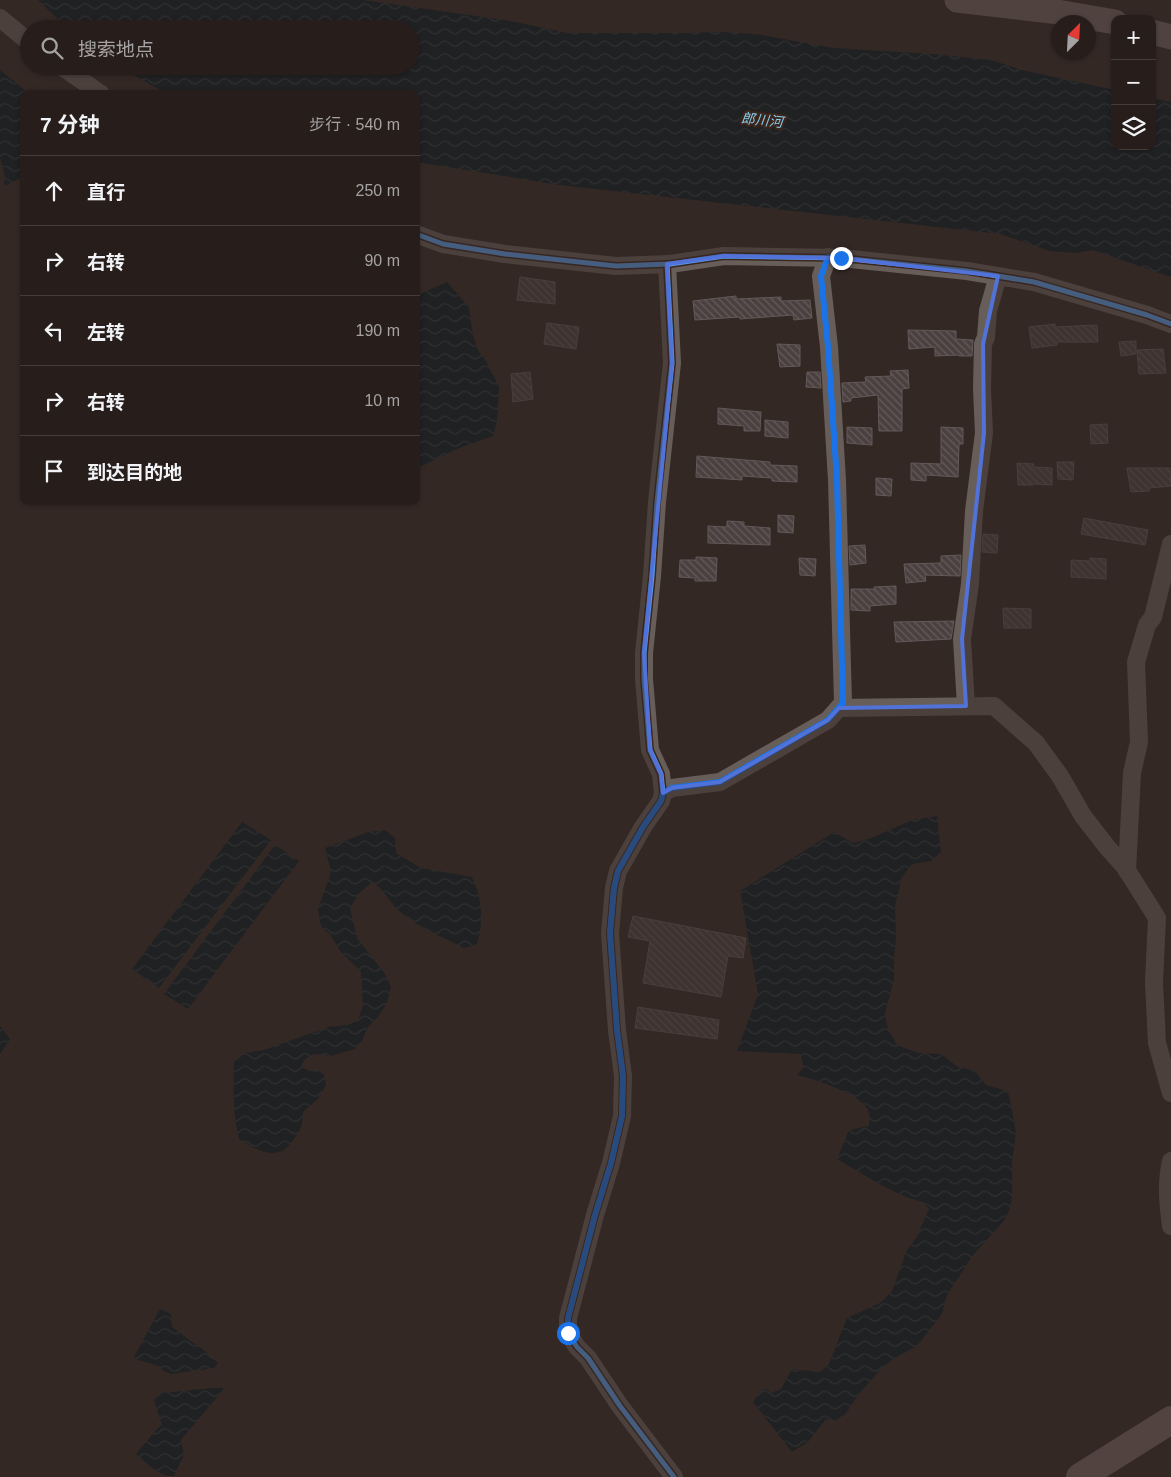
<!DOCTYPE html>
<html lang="zh">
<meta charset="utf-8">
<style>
body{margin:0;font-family:Arial,"Noto Sans SC",sans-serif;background:#2f2724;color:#f1f3f6}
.controls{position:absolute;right:15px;top:15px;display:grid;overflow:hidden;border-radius:10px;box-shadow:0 1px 4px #0004}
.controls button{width:45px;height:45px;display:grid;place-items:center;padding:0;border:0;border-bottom:1px solid #433c3a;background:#271e1b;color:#f1f3f6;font:25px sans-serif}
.compass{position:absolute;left:1051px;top:15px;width:45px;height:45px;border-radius:50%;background:#271e1b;box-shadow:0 1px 4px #0004;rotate:24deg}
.stop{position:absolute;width:15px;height:15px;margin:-11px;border:4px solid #1a73e8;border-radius:50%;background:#fff}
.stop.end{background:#1a73e8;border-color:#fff;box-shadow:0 1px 5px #0008}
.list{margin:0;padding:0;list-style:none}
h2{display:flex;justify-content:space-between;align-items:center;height:65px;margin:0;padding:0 20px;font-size:21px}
h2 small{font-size:16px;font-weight:400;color:#a4a2a3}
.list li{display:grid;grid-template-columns:32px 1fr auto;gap:15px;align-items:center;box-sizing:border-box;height:70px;padding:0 20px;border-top:1px solid #433c3a}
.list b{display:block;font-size:19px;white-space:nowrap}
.list em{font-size:16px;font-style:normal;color:#a4a2a3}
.icon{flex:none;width:28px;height:28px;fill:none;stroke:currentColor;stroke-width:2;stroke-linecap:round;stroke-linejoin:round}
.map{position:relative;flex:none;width:1171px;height:1477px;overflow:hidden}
.search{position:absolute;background:#271e1b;box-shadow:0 1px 4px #0004;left:20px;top:20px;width:400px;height:55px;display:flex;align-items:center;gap:12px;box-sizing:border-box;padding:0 18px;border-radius:28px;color:#a4a2a3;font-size:19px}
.panel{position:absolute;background:#271e1b;box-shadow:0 1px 4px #0004;left:20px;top:90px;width:400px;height:415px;border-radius:10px}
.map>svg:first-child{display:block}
.water{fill:url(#water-waves)}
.building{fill:url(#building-back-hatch);stroke:#63595a}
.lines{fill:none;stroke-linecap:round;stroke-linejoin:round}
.street{stroke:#675e5a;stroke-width:18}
.secondary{stroke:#6f6260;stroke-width:25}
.primary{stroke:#756465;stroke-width:28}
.cycleway-casing{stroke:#3b251d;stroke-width:8}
.cycleway{stroke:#5a9eea;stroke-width:5}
.route{stroke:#1a73e8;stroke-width:6}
.marked{fill:none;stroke:#5172d8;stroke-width:4;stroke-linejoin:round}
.labels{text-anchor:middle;stroke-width:4.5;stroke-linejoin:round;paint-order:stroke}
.water-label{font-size:14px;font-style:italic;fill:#83cceb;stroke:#3b251d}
</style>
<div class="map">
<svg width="1171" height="1477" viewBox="0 0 1171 1477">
<defs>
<pattern id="water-waves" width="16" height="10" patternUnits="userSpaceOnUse" patternTransform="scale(1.25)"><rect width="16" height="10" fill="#071921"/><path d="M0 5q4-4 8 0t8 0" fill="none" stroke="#2b3a41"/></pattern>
<pattern id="building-back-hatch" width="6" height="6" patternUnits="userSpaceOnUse" patternTransform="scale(1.25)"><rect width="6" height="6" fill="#4b4040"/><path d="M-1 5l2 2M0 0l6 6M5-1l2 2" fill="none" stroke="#655b5b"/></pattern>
</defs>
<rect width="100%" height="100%" fill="#342824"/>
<g class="water">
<path d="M38,0H363L505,20L568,33H681L721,32L757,34L833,48L932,54L991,60L1022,70L1115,90V146H1152V98L1171,102V277L1093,250L1076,253L1050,251L1000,234L559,185L416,162V94H167L118,66H411V29H68Z"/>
<path d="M0,70L30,94H24V176L7,185L4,184L5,177L0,158Z"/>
<path d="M447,282L469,307L473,336L478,350L486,361L499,387L497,421L493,436L459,448L416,469V298L424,292Z"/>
<path d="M937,816L941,852L931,861L912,864L902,877L895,906L896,938L894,957V979L885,1014L888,1029L897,1045L918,1053L941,1054L958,1067L974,1070L986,1085L1008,1091L1016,1132L1012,1162V1197L1010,1208L1004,1221L973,1255L947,1295L942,1314L917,1346L895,1358L882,1368L858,1395L844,1416L834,1421L826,1419L808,1442L792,1452L753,1402L759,1393L766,1389L771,1393L781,1389L792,1369L820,1372L829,1364L847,1318L880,1303L892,1291L906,1252L916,1238L929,1209L923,1202L906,1197L881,1185L837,1159L849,1130L869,1126C869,1121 870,1115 868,1110C861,1094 814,1079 797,1075L804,1067L800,1054L737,1051L758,994L740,891L834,832L853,843L874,837L912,820Z"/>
<path d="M242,822L271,840L159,988L132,969Z"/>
<path d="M385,830L395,838L396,853L421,868L472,877C482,898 484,922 477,944L464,948C443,937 417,927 399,911C390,902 384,890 373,882C363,888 356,897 350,908L357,938L385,974L391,987L387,1003L377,1018L368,1027L362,1041L355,1049L331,1056L313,1054L304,1060L301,1066L309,1071L318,1070L324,1075L326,1085L318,1099L303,1112C303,1124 301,1131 293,1140C290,1144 286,1150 282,1151C267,1158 251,1146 239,1139C233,1113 233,1088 234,1062L244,1053L264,1050L328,1027L348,1025L358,1020L363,1006L361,972L340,951L330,934L323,929L320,923L318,909L331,872L325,848L368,832Z"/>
<path d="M275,845L299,861L188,1009L164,994Z"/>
<path d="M0,1026L10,1039L0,1054Z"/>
<path d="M160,1309L171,1314L172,1327L206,1352L218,1363L214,1368L171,1374L164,1371L159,1366L135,1359L134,1357Z"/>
<path d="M212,1388H223V1390L181,1440L184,1455L174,1476C159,1477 147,1463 136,1454L156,1430L162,1425L154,1400L161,1393Z"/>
</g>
<g class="building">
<path d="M520,277L555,282V304L517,300Z"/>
<path d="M736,296V299L781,297V301L810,300L812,318L794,320L793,315L740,319V317L695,320L693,301Z"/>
<path d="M547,323L579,327L576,349L544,344Z"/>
<path d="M1055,324V327L1097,325L1098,342H1057V345L1032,348L1029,327Z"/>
<path d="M908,330L956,331V339L973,340L972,356H959V355L935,356V347L909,349Z"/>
<path d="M1136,341V354L1121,356L1119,342Z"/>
<path d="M777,344L800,345V366L780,367Z"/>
<path d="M1163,349L1166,373L1139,374L1137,350Z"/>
<path d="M908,370L909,388L902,389V431H879L878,395L851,398V401L843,402L842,383L866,382L865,377L891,376L890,371Z"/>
<path d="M530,372L533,399L513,402L511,374Z"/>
<path d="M807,372H820L821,388L806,387Z"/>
<path d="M718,408L761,412L760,431H744V426L718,424Z"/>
<path d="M765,420L788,422V438L765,436Z"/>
<path d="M1107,424L1108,443L1091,444L1090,425Z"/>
<path d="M847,427L872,428V445L847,443Z"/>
<path d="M941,427L963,428V444H959L958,477L926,475V481L911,480V463L941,464Z"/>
<path d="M697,456L770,462V465L797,466V482L772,481V478L742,476V480L696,477Z"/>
<path d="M1057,462H1074L1073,480L1058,479Z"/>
<path d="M1017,463L1034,464L1033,467L1052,468V485L1033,484V485H1018Z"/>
<path d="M1127,468H1170L1171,486L1149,488V491L1131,492Z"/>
<path d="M876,478L892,479L891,496L876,495Z"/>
<path d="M778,515L794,516L793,533L778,532Z"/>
<path d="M1084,518L1148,530L1145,545L1081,534Z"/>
<path d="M727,521L744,522V526L770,528V545L708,543V526L727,527Z"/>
<path d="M983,534L998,535L997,553L982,552Z"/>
<path d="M865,545L866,563L850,565L849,546Z"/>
<path d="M961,555L960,576L925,575L926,581L906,583L904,564L941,563V556Z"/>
<path d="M696,557L717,558L716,581H695V578L679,577L680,560H696Z"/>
<path d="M799,558L816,559L815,576L800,575Z"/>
<path d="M1090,558L1106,559V579L1071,577V560L1090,561Z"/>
<path d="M896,586V604L870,606V611L851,610V589H875L874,587Z"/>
<path d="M1003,608L1031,609V628H1004Z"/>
<path d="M954,621L951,639L896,642L894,622Z"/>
<path d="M633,916L746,938L743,958L728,956L721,997L643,983L650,941L628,937Z"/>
<path d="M638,1007L719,1020L717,1039L635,1028Z"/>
</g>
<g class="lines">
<g class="street">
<path d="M0,18L29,42"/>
<path d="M61,66L101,94"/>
<path d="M416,234L443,244L505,254L616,266L670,264L724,256L841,258L967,271L1034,282L1147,315L1171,324"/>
<path d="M667,264L672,363L657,502L652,576L644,653V679L650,750L661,774L663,793L661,801L643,827L618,871L614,888L610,933L617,1030L623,1076L622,1116L611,1163L595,1215L572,1303L568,1318V1333L577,1347L588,1358L620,1406L674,1477"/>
<path d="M966,706L962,639L970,584L974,511L984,433L982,389L983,344L986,337L988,311L998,276"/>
<path d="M839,708L994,706L1036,743L1060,776L1083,816L1107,847L1125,867L1157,918L1154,982L1157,1043L1171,1093"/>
<path d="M663,793L672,788L720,782L828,720L843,703L837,480L829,347L821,276L828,257"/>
<path d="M1127,871L1132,773L1139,742L1136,662L1147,625L1153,617L1171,544"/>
<path d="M1171,1161C1166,1183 1168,1204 1171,1226"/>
</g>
<g class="secondary">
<path d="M957,0L1051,11L1115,22"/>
<path d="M1152,32L1171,37"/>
</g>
<path class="primary" d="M1080,1477L1171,1420"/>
<g class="cycleway-casing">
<g id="cycleway">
<path d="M416,234L443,244L505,254L616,266L670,264L724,256L841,258L967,271L1034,282L1147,315L1171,324"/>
<path d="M667,264L672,363L657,502L652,576L644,653V679L650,750L661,774L663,793L661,801L643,827L618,871L614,888L610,933L617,1030L623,1076L622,1116L611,1163L595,1215L572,1303L568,1318V1333L577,1347L588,1358L620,1406L674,1477"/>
</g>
</g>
<use href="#cycleway" class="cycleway"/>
</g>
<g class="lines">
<path class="route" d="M568,1333V1318L572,1303L595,1215L611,1163L622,1116L623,1076L617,1030L610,933L614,888L618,871L643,827L661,801L663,793L672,788L720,782L828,720L843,703L837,480L828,347L821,276L828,257L841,258"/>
</g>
<path d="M0 0H1171V1477H0ZM724,256L841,258L998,276L983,344L984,433L962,639L966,706L839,708L828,720L720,782L672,788L663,793L661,774L650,750L644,653L672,363L667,264Z" fill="#342824" fill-opacity=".55" fill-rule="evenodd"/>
<path class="marked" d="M724,256L841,258L998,276L983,344L984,433L962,639L966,706L839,708L828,720L720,782L672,788L663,793L661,774L650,750L644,653L672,363L667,264Z"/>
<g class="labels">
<g class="water-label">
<text transform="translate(762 120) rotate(6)" y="5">郎川河</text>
</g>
</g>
</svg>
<div class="controls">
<button>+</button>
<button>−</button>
<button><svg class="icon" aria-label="layers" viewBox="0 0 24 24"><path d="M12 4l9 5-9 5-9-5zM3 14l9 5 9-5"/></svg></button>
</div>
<svg class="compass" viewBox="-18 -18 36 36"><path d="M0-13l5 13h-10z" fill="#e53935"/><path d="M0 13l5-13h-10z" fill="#a4a2a3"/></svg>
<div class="stop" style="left:568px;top:1333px"></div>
<div class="stop end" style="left:841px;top:258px"></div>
<div class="search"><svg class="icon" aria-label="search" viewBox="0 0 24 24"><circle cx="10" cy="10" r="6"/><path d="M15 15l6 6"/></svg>搜索地点</div>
<section class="panel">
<h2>7 分钟<small>步行 · 540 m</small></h2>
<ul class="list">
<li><svg class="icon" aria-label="ahead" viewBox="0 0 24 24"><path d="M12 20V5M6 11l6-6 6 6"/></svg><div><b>直行</b></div><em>250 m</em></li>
<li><svg class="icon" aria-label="right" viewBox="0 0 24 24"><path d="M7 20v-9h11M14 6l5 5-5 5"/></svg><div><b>右转</b></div><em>90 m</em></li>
<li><svg class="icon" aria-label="left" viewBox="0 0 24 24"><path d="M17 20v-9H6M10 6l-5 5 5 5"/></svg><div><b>左转</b></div><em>190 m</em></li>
<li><svg class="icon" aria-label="right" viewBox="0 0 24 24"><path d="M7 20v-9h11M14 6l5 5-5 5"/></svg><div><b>右转</b></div><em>10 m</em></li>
<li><svg class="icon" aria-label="arrive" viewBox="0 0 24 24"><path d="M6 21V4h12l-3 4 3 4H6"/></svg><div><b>到达目的地</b></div></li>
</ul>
</section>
</div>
